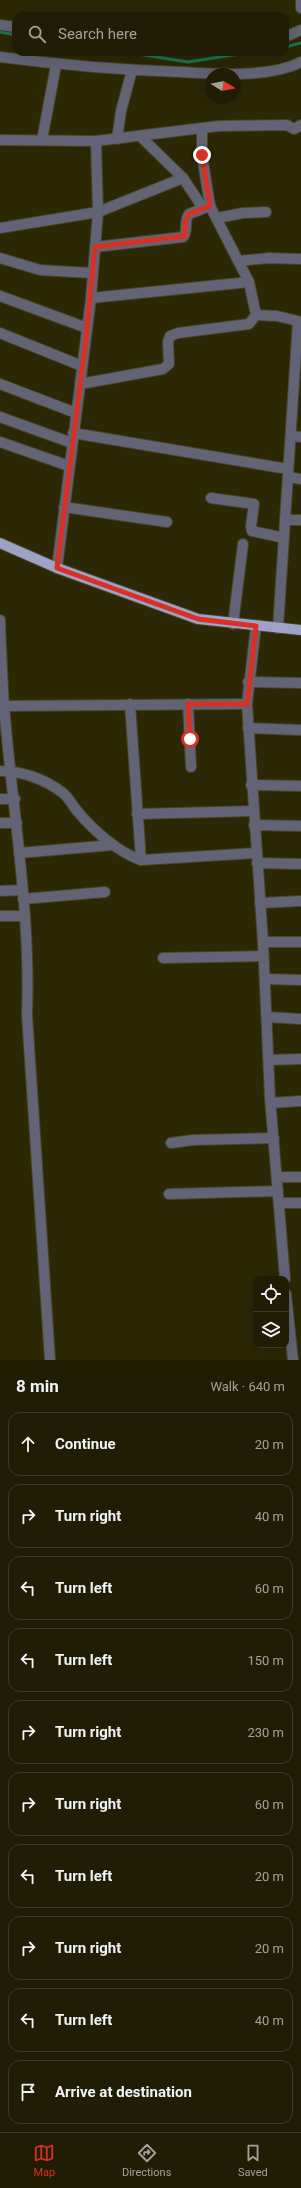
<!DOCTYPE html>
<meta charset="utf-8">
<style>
body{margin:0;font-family:Roboto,sans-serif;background:#2d2a13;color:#f1f3f6}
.controls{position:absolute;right:12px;bottom:12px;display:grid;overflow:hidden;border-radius:8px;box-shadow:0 4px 16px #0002}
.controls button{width:36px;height:36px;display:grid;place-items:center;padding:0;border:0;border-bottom:1px solid #3e3b26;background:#211d04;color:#f1f3f6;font:20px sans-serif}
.compass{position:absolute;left:205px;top:68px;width:36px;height:36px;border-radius:50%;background:#211d04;box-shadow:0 4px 16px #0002;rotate:100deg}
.stop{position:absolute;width:12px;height:12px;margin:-9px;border:3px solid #d93025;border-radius:50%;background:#fff}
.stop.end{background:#d93025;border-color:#fff;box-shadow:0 1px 4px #0008}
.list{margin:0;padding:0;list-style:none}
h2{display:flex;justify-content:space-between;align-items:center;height:52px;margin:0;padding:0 16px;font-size:17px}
h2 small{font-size:13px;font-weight:400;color:#a2a29a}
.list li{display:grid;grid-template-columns:26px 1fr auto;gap:12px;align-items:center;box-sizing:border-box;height:64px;margin:0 8px 8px;padding:0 8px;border:1px solid #3e3b26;border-radius:12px}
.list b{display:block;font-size:15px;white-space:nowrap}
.list em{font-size:13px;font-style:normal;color:#a2a29a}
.icon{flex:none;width:22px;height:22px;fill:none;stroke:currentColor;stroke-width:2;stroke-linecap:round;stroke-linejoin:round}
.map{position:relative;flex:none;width:301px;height:1360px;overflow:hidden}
.search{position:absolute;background:#211d04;box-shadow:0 4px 16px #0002;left:12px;right:12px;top:12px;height:44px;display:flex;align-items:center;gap:10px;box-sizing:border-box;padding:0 14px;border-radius:12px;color:#a2a29a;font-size:15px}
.sheet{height:772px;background:#211d04}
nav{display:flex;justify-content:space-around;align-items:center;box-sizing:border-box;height:56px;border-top:1px solid #3e3b26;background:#211d04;font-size:11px;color:#a2a29a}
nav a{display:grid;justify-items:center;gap:2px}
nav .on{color:#d93025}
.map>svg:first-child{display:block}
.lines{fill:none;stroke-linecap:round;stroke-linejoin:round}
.stream{stroke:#1b734e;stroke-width:3}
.minor-casing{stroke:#494424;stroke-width:12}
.major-casing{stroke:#494424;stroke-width:12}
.minor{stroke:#626476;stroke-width:10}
.major{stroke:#9ea2c6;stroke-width:10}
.route{stroke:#d93025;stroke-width:5}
</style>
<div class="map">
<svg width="301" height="1360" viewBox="0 0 301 1360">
<rect width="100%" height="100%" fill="#2c2705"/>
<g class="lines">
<g class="stream">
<path d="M0,32L16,35"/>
<path d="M285,47L301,43"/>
<path d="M125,52L188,62L252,52"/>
</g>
<g class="minor-casing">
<g id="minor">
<path d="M301,0V8"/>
<path d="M0,25L16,27"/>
<path d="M285,37L301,30"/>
<path d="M0,57C60,65 121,70 181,72C215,74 271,78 301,62"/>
<path d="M202,128L219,126L287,125L294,129L301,125"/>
<path d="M140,136L183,178L203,208"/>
<path d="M117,139L121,111L132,70"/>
<path d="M0,140L96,141L202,128V155L210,206L249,282L256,315L277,316L298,321L278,628"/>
<path d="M42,140L56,65"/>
<path d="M217,218L243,213L266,212"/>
<path d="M0,228L98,212L183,178"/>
<path d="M95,247L183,237C189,231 183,222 189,214L210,206"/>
<path d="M0,258L40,270L92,273"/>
<path d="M239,261L269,258L301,259"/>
<path d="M0,296L87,328"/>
<path d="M91,298L249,282"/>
<path d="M0,333L82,366"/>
<path d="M0,384L76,413"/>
<path d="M80,384L163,369L169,364L168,342L170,336L178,333L249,324L256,315"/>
<path d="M0,417L72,443"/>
<path d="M73,433L288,469"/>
<path d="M291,436L301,437"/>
<path d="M0,442L69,466"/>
<path d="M288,477L301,479"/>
<path d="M211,498L254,504L251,526L252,531L284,538"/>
<path d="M64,507L167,522"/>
<path d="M285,520H301"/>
<path d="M57,568L91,298L98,212L96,141"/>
<path d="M0,620C1,648 2,676 4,705C12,808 31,911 27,1015L50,1360"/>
<path d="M233,624L243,544"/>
<path d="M256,626L247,704L263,942L270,1098L285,1279"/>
<path d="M248,682L301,683"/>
<path d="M188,704L191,767"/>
<path d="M0,706L247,704"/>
<path d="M248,728L301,730"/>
<path d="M0,771C22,771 45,779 63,793C69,798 73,806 78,812C93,830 119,853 141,860L130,704"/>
<path d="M251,785L301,786"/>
<path d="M0,799H15"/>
<path d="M137,814L253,811"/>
<path d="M0,823H17"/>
<path d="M254,825L301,826"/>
<path d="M19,853L113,845"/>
<path d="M141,860L256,853"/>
<path d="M257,863L301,864"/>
<path d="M0,891L22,890"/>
<path d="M23,899L105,892"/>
<path d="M260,903L301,901"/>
<path d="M0,916H25"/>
<path d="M263,942H301"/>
<path d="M163,958L263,956"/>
<path d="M265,979L301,980"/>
<path d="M267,1017L301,1019"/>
<path d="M269,1060L301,1059"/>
<path d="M271,1103L301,1101"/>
<path d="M171,1143L193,1140L274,1138"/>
<path d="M277,1177H301"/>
<path d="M169,1194L278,1191"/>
<path d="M279,1203H301"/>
<path d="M286,1294L293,1360"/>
</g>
</g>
<g class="major-casing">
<path id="major" d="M0,543L57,568L198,619L301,630"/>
</g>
<use href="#minor" class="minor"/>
<use href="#major" class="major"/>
</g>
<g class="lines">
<path class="route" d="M190,739L188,704H247L256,626L198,619L57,568L86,338L95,247L185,236V222L189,214L210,206L202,155"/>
</g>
</svg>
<div class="controls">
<button><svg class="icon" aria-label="locate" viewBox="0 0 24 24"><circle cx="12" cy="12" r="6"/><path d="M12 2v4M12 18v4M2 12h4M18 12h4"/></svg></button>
<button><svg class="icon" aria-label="layers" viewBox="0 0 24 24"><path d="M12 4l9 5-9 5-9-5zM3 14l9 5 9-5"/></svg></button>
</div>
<svg class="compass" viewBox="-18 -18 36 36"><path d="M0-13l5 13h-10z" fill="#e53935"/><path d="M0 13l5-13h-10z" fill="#a2a29a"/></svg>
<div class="stop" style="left:190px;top:739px"></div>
<div class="stop end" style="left:202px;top:155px"></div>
<div class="search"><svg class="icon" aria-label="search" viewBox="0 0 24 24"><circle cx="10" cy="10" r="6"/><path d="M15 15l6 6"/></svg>Search here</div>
</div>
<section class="sheet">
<h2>8 min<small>Walk · 640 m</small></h2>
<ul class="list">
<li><svg class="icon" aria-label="ahead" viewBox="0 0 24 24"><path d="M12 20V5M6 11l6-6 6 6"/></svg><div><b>Continue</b></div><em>20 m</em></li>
<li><svg class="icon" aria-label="right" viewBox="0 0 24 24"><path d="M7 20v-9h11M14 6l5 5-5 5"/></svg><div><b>Turn right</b></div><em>40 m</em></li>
<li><svg class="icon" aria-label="left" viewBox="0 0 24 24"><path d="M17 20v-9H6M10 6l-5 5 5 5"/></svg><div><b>Turn left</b></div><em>60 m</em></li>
<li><svg class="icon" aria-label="left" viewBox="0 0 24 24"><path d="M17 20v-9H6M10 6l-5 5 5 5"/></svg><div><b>Turn left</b></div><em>150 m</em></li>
<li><svg class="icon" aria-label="right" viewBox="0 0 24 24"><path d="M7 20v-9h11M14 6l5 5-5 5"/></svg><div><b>Turn right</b></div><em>230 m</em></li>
<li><svg class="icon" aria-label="right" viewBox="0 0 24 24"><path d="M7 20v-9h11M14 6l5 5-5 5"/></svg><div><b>Turn right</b></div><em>60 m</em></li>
<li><svg class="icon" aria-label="left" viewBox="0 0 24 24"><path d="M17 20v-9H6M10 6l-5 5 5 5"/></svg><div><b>Turn left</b></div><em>20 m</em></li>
<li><svg class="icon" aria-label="right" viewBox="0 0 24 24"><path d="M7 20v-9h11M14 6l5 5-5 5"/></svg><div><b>Turn right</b></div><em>20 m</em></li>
<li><svg class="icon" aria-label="left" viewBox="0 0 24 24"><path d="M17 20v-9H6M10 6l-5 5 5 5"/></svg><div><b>Turn left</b></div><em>40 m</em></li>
<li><svg class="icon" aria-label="arrive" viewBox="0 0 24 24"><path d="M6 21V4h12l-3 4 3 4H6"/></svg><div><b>Arrive at destination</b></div></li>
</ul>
</section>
<nav>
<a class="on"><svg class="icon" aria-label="map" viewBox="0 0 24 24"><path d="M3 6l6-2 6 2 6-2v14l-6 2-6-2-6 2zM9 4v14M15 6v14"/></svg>Map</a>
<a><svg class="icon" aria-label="directions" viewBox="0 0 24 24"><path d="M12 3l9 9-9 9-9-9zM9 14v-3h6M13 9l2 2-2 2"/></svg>Directions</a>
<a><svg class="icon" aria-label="saved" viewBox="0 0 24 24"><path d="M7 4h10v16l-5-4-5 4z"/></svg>Saved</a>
</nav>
